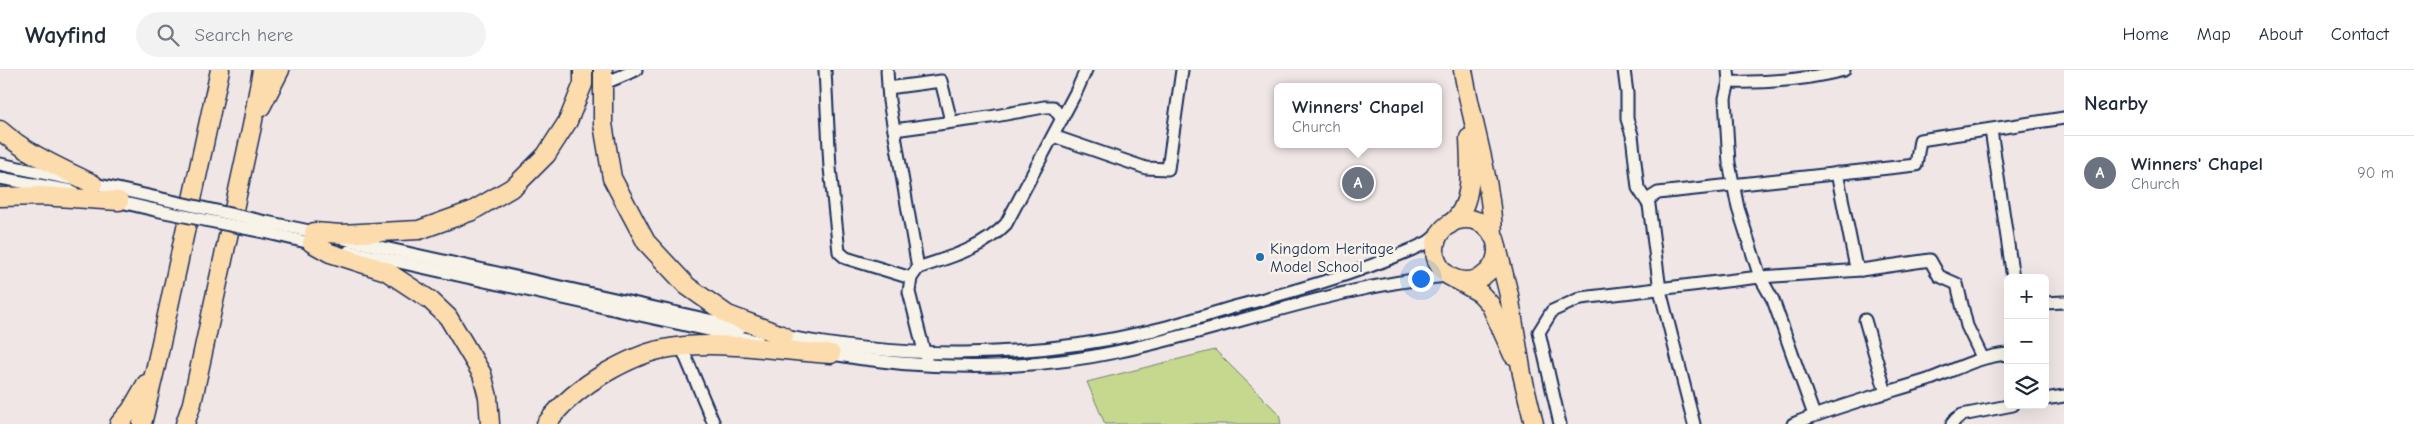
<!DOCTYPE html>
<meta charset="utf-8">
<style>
body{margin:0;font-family:"Comic Neue",sans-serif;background:#f2f2f3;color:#1f2937}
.controls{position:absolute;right:15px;bottom:15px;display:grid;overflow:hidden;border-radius:8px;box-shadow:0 5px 20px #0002}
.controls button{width:45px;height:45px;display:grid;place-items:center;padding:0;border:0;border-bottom:1px solid #e0e1e3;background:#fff;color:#1f2937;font:25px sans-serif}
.you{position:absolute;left:1420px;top:208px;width:18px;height:18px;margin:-12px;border:4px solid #fff;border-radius:50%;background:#1a73e8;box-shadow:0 0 0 8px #1a73e833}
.badge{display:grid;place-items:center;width:32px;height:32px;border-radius:50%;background:#1f6fb2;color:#fff;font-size:16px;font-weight:700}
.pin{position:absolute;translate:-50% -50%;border:2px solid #fff;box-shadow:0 1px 5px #0006}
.popup{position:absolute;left:1274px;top:13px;width:168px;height:65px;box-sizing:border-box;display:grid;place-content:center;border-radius:8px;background:#fff;filter:drop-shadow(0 1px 4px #0005);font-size:16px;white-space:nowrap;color:#747a83}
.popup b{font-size:19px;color:#1f2937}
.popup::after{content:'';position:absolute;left:50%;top:100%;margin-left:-10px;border:10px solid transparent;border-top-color:#fff}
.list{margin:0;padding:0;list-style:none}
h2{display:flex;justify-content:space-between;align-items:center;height:65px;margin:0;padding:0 20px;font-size:21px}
h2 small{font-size:16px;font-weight:400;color:#747a83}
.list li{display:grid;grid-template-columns:32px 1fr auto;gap:15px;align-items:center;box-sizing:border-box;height:75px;padding:0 20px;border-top:1px solid #e0e1e3}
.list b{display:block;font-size:19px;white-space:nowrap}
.list p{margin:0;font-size:16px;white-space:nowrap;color:#747a83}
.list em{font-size:16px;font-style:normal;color:#747a83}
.icon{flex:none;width:28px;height:28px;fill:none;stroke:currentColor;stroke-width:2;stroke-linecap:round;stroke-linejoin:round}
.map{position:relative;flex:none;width:2064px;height:354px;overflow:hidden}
header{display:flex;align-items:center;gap:30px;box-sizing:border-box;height:70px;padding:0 25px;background:#fff;border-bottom:1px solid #e0e1e3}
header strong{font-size:24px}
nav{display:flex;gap:28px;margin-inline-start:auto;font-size:18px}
.search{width:350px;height:45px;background:#f2f2f3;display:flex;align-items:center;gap:12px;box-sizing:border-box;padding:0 18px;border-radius:28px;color:#747a83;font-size:19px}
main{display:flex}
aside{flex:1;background:#fff}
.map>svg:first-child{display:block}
.green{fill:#c5d88d;stroke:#708476}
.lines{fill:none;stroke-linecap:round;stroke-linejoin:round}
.minor-casing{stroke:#1b2f5e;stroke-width:15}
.highway-casing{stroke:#1b2f5e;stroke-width:21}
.minor{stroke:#f7f3e8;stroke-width:11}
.highway{stroke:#fcdcac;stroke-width:18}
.minor-bridge-casing{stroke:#1b2f5e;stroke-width:15;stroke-linecap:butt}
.minor-bridge{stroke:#f7f3e8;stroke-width:11}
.poi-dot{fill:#1f6fb2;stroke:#f7f3e8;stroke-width:2}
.labels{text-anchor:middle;stroke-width:5;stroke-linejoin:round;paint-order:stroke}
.poi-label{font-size:16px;fill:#1b2f5e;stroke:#f7f3e8;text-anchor:start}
</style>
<header>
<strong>Wayfind</strong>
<div class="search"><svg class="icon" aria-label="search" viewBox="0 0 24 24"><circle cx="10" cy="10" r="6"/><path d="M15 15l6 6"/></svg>Search here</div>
<nav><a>Home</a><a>Map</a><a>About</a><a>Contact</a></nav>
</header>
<main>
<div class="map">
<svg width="2064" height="354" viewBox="0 0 2064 354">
<rect width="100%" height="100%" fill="#f0e6e6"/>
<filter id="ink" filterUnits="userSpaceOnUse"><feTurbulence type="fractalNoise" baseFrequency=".02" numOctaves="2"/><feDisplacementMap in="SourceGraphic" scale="10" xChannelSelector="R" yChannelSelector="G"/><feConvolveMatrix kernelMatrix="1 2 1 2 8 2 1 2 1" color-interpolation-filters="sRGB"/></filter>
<g filter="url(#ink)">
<path class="green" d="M1215,280L1279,344L1281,354H1105L1087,312Z"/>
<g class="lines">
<g class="minor-casing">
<g id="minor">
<path d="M825,0L830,98L839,182L846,188L911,208"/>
<path d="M887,0L889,31L918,198L911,208L909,222L926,289"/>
<path d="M1624,0L1627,23V49L1632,65L1638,118L1649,135L1660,220L1694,354"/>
<path d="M1728,0L1729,12L1725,28L1729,93L1738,138L1760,207L1773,230L1814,345"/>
<path d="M1729,12C1768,13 1806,10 1844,0"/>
<path d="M605,13L636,0"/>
<path d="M888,18L941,11L951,51"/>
<path d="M894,60L990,47L1044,37H1053L1062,49"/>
<path d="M1991,60L2013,208"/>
<path d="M1053,66L1146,98L1168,99L1182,0"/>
<path d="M0,94L71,109"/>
<path d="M1837,103L1855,193L1861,200"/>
<path d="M0,108L72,121"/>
<path d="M86,112L158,128"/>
<path d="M112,130L155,140"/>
<path d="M1647,130L1658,123L1916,95L1920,70L2064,48"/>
<path d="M266,152L319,163"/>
<path d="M264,162L319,175"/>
<path d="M344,169L741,257"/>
<path d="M349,181L758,271"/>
<path d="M918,198C950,187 982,179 1006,154L1077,20L1086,0"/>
<path d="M2045,233L2064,232"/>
<path d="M1865,250L1886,323"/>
<path d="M779,265C899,290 1031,289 1150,261C1178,255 1206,245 1234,237C1295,221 1355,204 1413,179L1428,172L1443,160"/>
<path d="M681,276L714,354"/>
<path d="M826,283C919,300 1022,302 1116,282C1227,259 1334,216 1447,206"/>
<path d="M2045,329L2064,326"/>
<path d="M1560,354L1539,262L1552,241L1581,228L1760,207L1861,200L1930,190L1939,206L1957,214L1967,256L1982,287"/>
<path d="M1793,354C1836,336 1883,324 1928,310C1955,300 1979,286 2008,284"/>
<path d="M1952,354L1956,349L1962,345L2013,335"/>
</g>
</g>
<g class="highway-casing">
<g id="highway">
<path d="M603,0V54L612,108L646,172L687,216L728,245L784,266"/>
<path d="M1463,0C1472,55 1492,110 1493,166"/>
<path d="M261,37L280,0"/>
<path d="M0,60C27,84 61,98 93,114"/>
<path d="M0,127L41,126L119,131"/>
<circle cx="1466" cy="180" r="31"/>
<path d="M1449,155C1475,136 1470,96 1469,68"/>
<path d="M314,162L341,164L419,160L472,141L515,116L546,85L568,51L583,14V0"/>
<path d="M312,173L330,183L386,201L430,230L448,247L482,304L488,327L490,354"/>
<path d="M1497,177L1509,225L1522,304L1534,354"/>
<path d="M1457,210L1480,223L1490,234L1513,285"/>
<path d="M119,354L131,340L146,314"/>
<path d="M142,354L156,296L220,0"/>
<path d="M185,354L192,333L252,56L262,0"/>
<path d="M546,354C562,333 584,315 607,302C623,293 641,284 659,280C712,268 777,281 831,284"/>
</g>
</g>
<use href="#minor" class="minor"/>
<use href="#highway" class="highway"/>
<g class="minor-bridge-casing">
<g id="minor-bridge">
<path d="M158,128L266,152"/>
<path d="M155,140L264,162"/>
</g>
</g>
<use href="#minor-bridge" class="minor-bridge"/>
</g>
</g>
<circle class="poi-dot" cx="1260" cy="187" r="5"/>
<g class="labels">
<g class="poi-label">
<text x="1270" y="184">Kingdom Heritage<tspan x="1270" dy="18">Model School</tspan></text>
</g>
</g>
</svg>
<div class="controls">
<button>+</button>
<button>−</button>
<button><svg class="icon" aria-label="layers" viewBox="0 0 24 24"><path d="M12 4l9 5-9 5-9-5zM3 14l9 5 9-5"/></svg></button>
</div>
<div class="you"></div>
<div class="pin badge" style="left:1358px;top:113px;background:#6b7280">A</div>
<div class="popup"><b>Winners' Chapel</b>Church</div>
</div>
<aside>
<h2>Nearby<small></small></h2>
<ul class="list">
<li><span class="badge" style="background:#6b7280">A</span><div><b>Winners' Chapel</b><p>Church</p></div><em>90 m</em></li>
</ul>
</aside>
</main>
